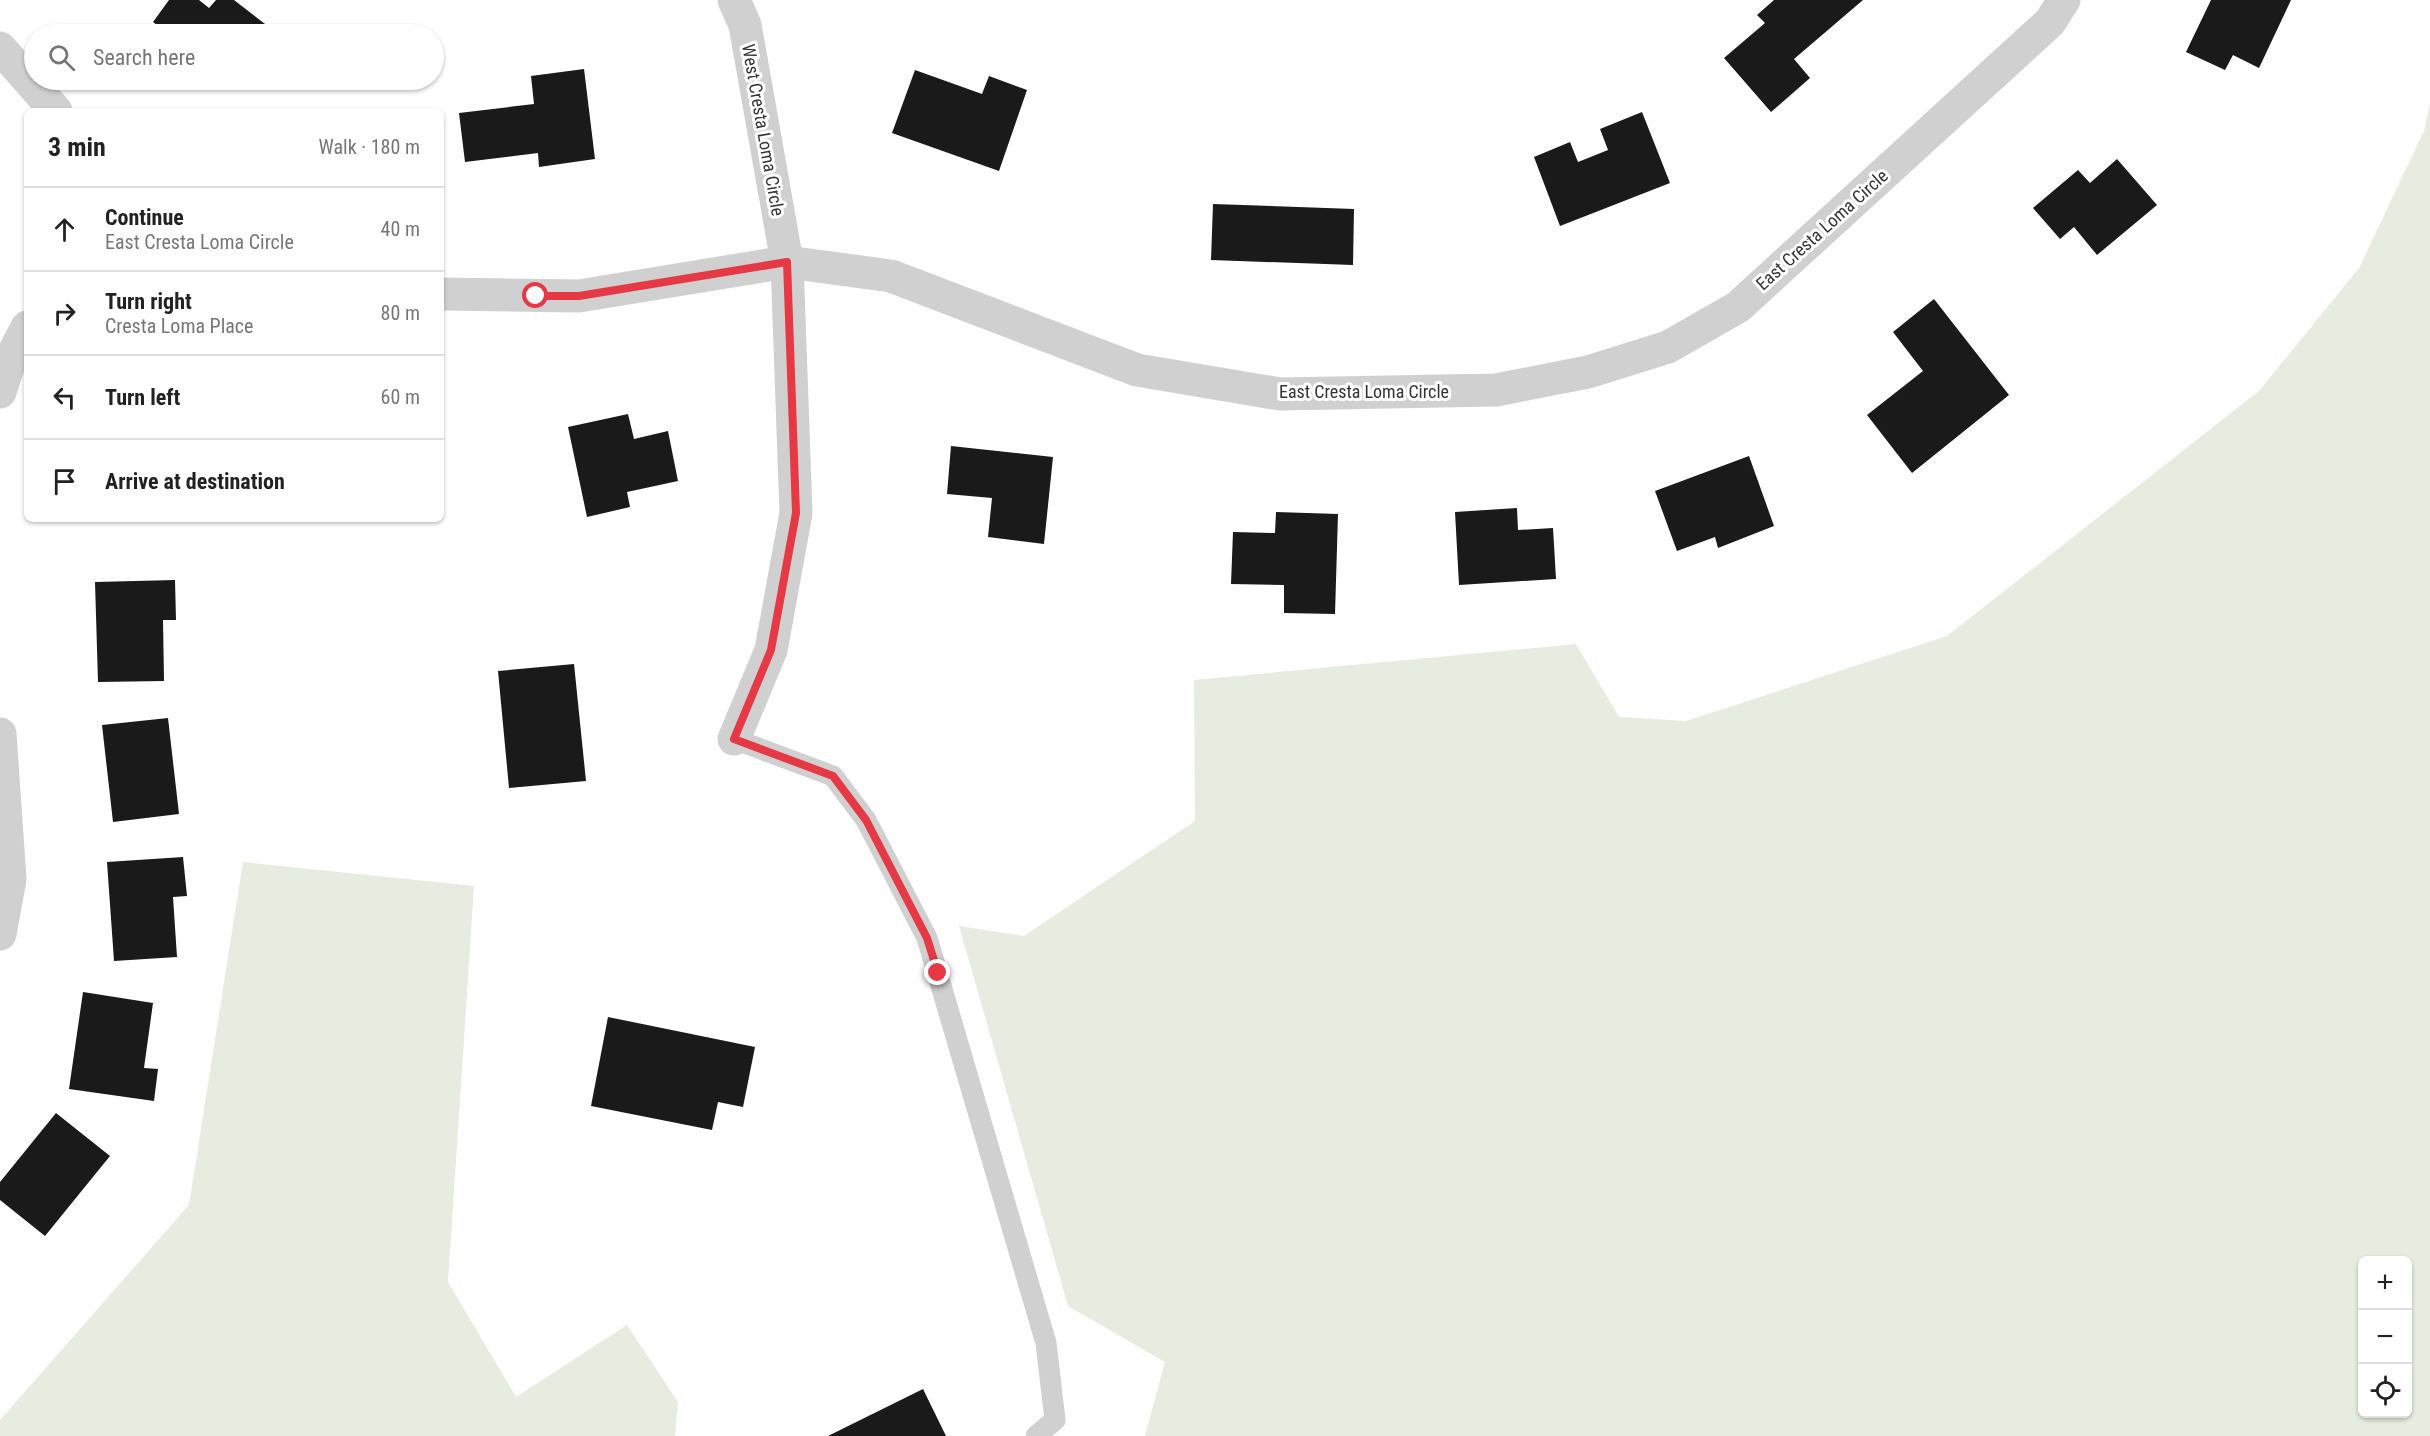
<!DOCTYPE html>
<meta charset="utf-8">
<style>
body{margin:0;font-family:"Roboto Condensed",sans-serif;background:#f2f2f2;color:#222}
.controls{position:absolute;right:18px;bottom:18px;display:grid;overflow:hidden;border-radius:9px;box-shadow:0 2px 4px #0004}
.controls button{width:54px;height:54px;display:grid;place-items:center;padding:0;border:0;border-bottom:2px solid #e0e0e0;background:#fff;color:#222;font:30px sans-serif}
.stop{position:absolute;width:18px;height:18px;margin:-14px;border:4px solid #e63946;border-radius:50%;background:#fff}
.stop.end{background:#e63946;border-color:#fff;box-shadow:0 2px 6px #0008}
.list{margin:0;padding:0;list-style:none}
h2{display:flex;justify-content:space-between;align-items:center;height:78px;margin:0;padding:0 24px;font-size:26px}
h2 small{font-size:20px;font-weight:400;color:#767676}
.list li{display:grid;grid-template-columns:39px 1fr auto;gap:18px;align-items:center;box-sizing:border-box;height:84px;padding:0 24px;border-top:2px solid #e0e0e0}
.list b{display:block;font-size:22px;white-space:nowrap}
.list p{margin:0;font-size:20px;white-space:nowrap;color:#767676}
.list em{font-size:20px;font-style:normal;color:#767676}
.icon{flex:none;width:33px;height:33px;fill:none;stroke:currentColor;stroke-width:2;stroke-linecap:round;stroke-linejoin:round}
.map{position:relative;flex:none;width:2430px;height:1436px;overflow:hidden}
.search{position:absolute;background:#fff;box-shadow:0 2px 4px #0004;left:24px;top:24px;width:420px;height:66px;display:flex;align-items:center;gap:15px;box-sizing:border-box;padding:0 21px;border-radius:33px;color:#767676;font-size:22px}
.panel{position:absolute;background:#fff;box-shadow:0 2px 4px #0004;left:24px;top:108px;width:420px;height:414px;border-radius:9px}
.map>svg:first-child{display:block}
.green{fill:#e6ecdf;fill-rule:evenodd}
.building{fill:#1a1a1a}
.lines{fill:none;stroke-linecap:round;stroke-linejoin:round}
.lane{stroke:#d0d0d0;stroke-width:21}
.street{stroke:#d0d0d0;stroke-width:33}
.route{stroke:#e63946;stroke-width:8}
.labels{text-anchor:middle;stroke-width:6;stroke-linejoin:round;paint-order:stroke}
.street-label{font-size:18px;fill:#333;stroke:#fff}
</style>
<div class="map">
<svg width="2430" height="1436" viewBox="0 0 2430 1436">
<rect width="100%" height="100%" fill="#fff"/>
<g class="green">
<path d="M2430,103V1436H1145L1165,1362L1068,1306L959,926L1024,936L1195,821L1194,680L1576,644L1619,717L1686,721L1947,636L2259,391L2359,268L2424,131ZM2362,1260H2408V1414H2362Z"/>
<path d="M243,862L474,886L448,1282L516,1397L627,1325L678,1402L675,1436H0V1420L189,1205Z"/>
</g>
<g class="building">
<path d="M169,0H199L209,8L216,0H234L278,34H169L153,22Z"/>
<path d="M1774,0H1863L1794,59L1810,78L1771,112L1724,58L1765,23L1757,15Z"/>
<path d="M2211,0H2291L2259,68L2233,55L2225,70L2186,52Z"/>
<path d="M584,69L595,159L539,167L538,153L465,162L459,113L534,104L531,76Z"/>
<path d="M915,70L982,94L989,76L1027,90L999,171L892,133Z"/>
<path d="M1642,112L1670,183L1560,226L1534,157L1570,142L1578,162L1608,150L1600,129Z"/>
<path d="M2117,159L2157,205L2097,255L2074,227L2060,239L2033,208L2078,170L2090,183Z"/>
<path d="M1213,204L1354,209L1353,265L1211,260Z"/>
<path d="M1934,299L2009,395L1912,473L1867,415L1923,371L1893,332Z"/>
<path d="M628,414L634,439L668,431L678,481L627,492L630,507L587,517L568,427Z"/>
<path d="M951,446L1053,457L1044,544L988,537L992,498L947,494Z"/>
<path d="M1749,456L1774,526L1718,548L1715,537L1677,551L1655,491Z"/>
<path d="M1517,508L1518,530L1553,528L1556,579L1459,585L1455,512Z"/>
<path d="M1276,512L1338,514L1335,614L1284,613V585L1231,584L1233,532L1275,533Z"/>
<path d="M175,580L176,620H163L164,681L98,682L95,582Z"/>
<path d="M574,664L586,781L509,788L498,671Z"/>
<path d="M168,718L179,814L113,822L102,725Z"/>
<path d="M183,857L187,896L173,897L177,957L114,961L107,862Z"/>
<path d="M83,992L153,1003L144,1068L158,1069L154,1101L69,1089Z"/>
<path d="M608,1017L755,1047L743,1107L718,1102L712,1130L591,1106Z"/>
<path d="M56,1113L110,1156L45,1236L0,1200V1182Z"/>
<path d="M923,1389L946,1436H828Z"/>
</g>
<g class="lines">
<path class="lane" d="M734,739L833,776L866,820L927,938L1046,1343L1055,1420L1036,1436"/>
<g class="street">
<path d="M0,48L56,111"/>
<path d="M441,294L579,296L787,262L891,276L1137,370L1280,394L1496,390L1588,372L1668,347L1738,307L2050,22L2064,0"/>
<path d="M0,392L11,358L27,327"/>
<path d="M0,734L10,879L0,934"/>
<path d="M734,739L771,650L796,513L787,262L745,25L734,0"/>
</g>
</g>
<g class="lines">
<path class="route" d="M536,296H579L787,262L796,513L771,650L734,739L833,776L866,820L927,938L938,973"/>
</g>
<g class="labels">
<g class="street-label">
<text transform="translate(763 130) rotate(80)" y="6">West Cresta Loma Circle</text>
<text transform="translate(1822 230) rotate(-42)" y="6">East Cresta Loma Circle</text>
<text x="1364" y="398">East Cresta Loma Circle</text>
</g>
</g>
</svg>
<div class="controls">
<button>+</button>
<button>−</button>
<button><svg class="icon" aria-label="locate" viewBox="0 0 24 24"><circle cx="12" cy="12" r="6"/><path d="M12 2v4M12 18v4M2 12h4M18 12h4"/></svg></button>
</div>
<div class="stop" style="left:536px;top:296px"></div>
<div class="stop end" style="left:938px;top:973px"></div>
<div class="search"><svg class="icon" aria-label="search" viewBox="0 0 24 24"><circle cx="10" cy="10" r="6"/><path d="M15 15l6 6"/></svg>Search here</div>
<section class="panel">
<h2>3 min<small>Walk · 180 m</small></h2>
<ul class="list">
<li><svg class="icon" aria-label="ahead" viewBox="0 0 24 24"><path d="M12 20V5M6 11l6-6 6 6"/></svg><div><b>Continue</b><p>East Cresta Loma Circle</p></div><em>40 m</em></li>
<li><svg class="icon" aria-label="right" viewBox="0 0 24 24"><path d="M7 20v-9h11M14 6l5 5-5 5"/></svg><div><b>Turn right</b><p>Cresta Loma Place</p></div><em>80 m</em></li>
<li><svg class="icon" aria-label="left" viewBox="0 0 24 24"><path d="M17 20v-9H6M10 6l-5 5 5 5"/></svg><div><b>Turn left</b></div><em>60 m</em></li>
<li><svg class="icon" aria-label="arrive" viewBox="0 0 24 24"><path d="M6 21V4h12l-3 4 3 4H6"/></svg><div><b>Arrive at destination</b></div></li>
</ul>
</section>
</div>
